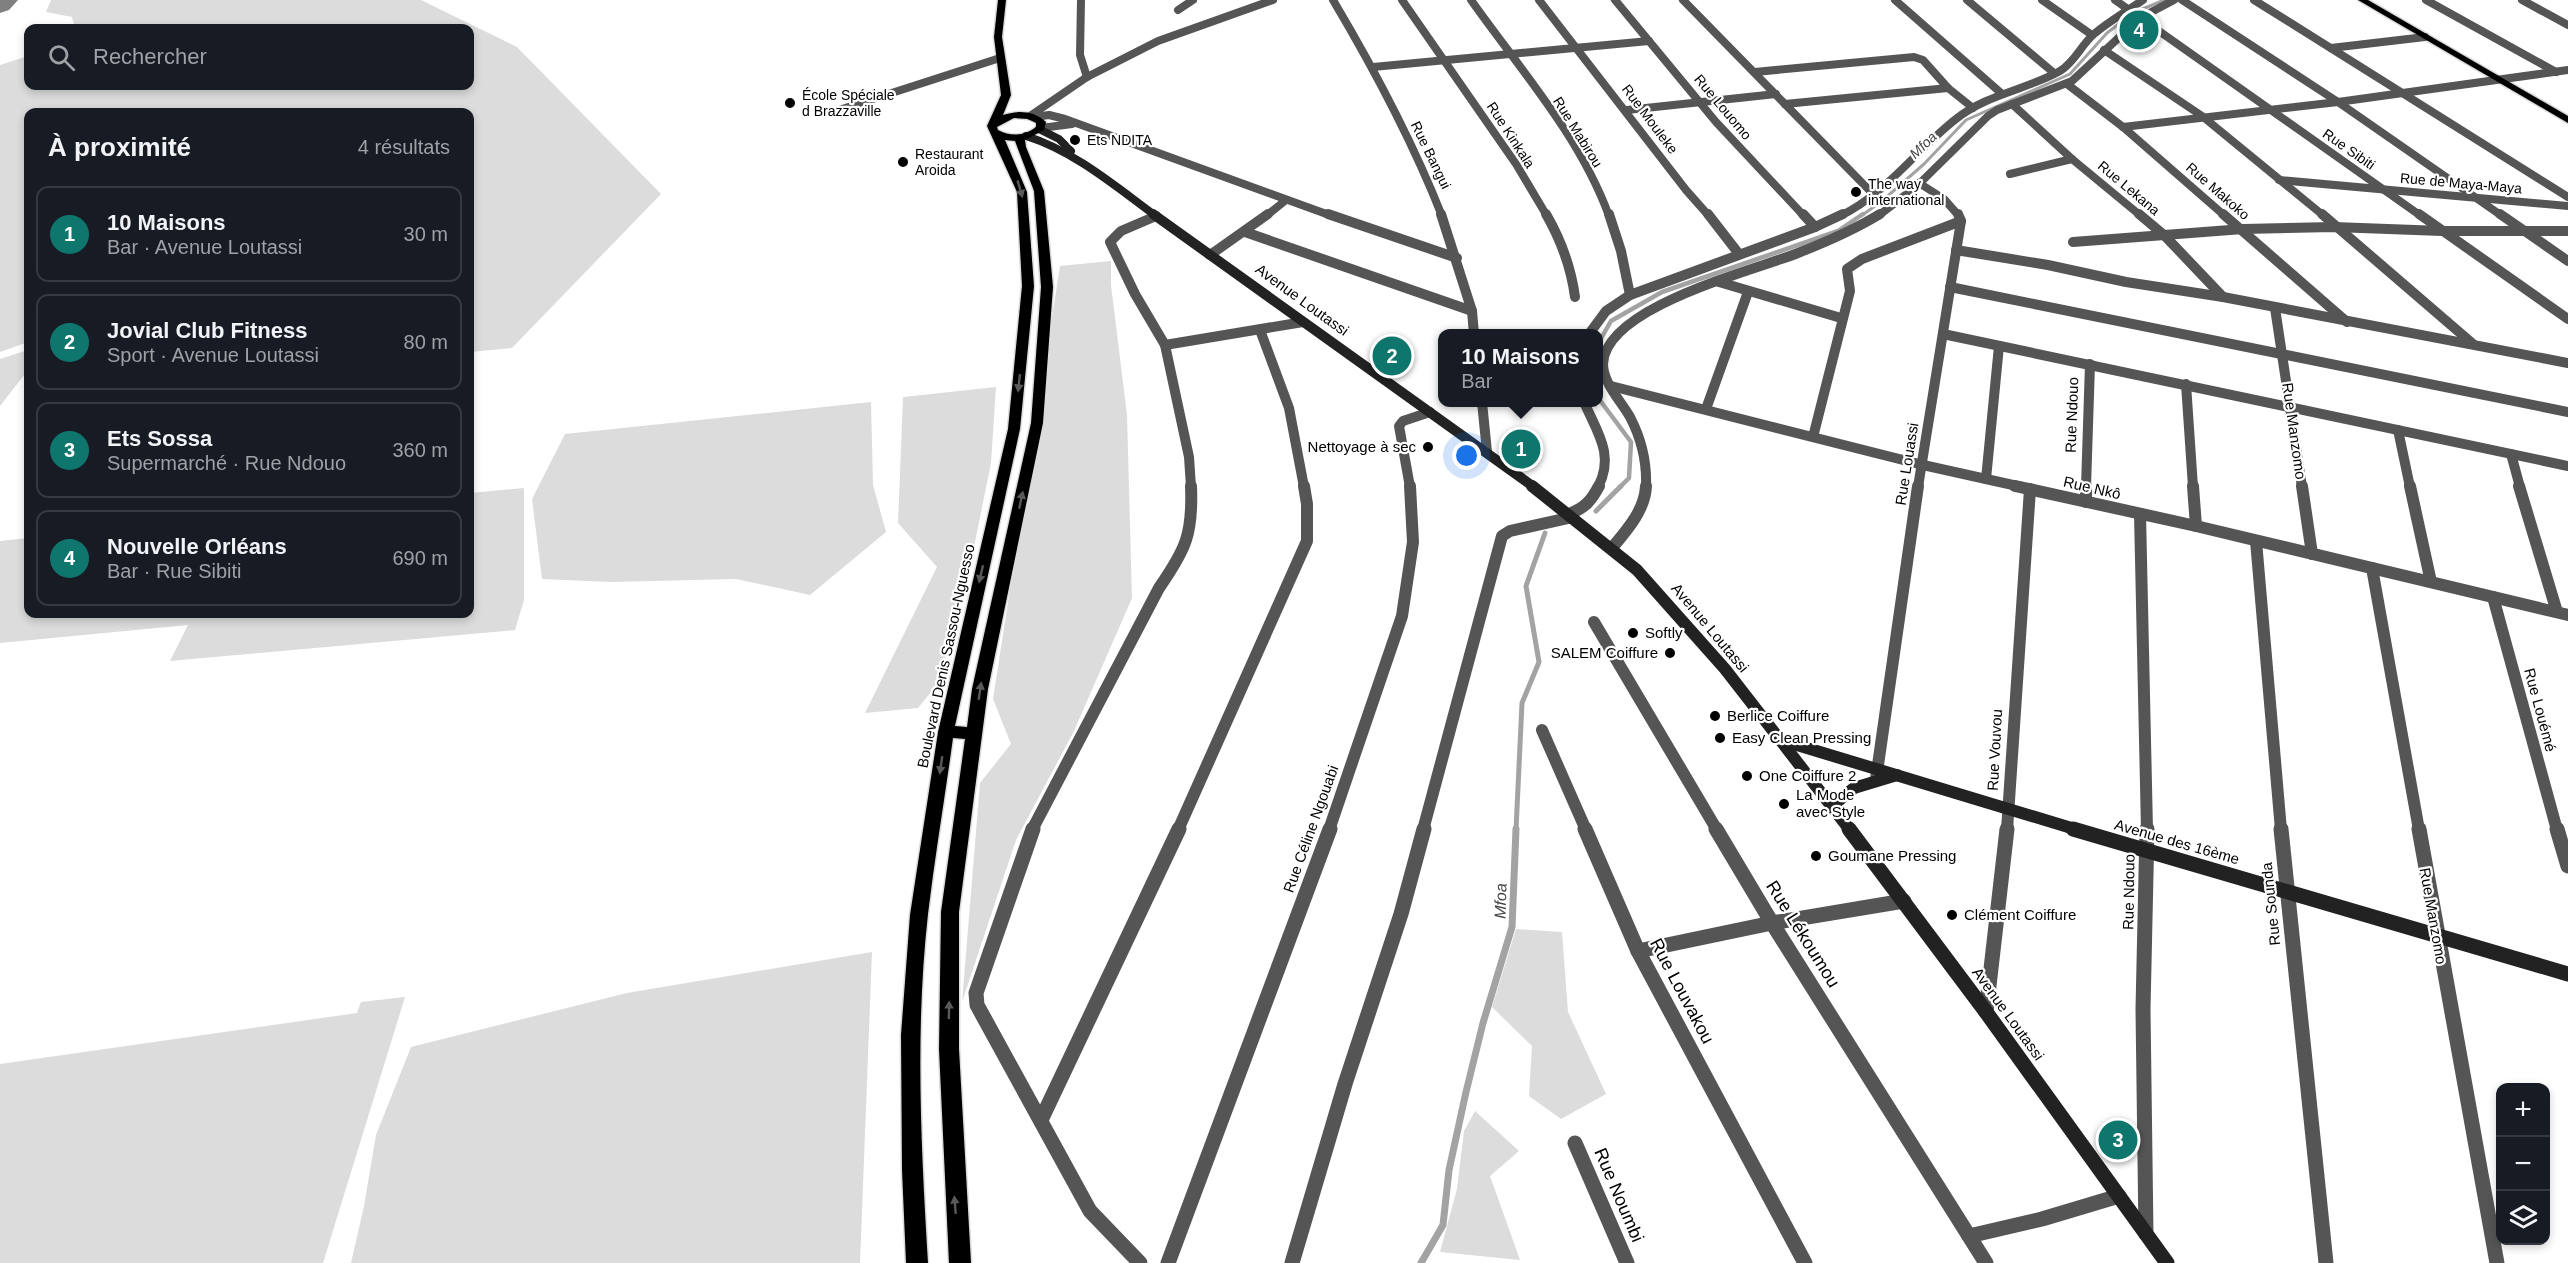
<!DOCTYPE html>
<html lang="fr">
<meta charset="utf-8">
<style>
body{margin:0;font-family:Arial,sans-serif;background:#242831;color:#f1f3f6}
.controls{position:absolute;right:18px;bottom:18px;display:grid;overflow:hidden;border-radius:12px;box-shadow:0 3px 9px #0003}
.controls button{width:54px;height:54px;display:grid;place-items:center;padding:0;border:0;border-bottom:2px solid #363941;background:#171b24;color:#f1f3f6;font:30px sans-serif}
.you{position:absolute;left:1467px;top:456px;width:21px;height:21px;margin:-15px;border:4px solid #fff;border-radius:50%;background:#1a73e8;box-shadow:0 0 0 9px #1a73e833}
.badge{display:grid;place-items:center;width:39px;height:39px;border-radius:50%;background:#0f766e;color:#fff;font-size:20px;font-weight:700}
.pin{position:absolute;translate:-50% -50%;border:3px solid #fff;box-shadow:0 2px 6px #0006}
.popup{position:absolute;left:1438px;top:329px;width:165px;height:78px;box-sizing:border-box;display:grid;place-content:center;border-radius:12px;background:#171b24;filter:drop-shadow(0 2px 4px #0005);font-size:20px;white-space:nowrap;color:#9ea1a6}
.popup b{font-size:22px;color:#f1f3f6}
.popup::after{content:'';position:absolute;left:50%;top:100%;margin-left:-12px;border:12px solid transparent;border-top-color:#171b24}
.list{margin:0;padding:0;list-style:none}
h2{display:flex;justify-content:space-between;align-items:center;height:78px;margin:0;padding:0 24px;font-size:26px}
h2 small{font-size:20px;font-weight:400;color:#9ea1a6}
.list li{display:grid;grid-template-columns:39px 1fr auto;gap:18px;align-items:center;box-sizing:border-box;height:96px;margin:0 12px 12px;padding:0 12px;border:2px solid #363941;border-radius:12px}
.list b{display:block;font-size:22px;white-space:nowrap}
.list p{margin:0;font-size:20px;white-space:nowrap;color:#9ea1a6}
.list em{font-size:20px;font-style:normal;color:#9ea1a6}
.icon{flex:none;width:33px;height:33px;fill:none;stroke:currentColor;stroke-width:2;stroke-linecap:round;stroke-linejoin:round}
.map{position:relative;flex:none;width:2568px;height:1263px;overflow:hidden}
.search{position:absolute;background:#171b24;box-shadow:0 3px 9px #0003;left:24px;top:24px;width:450px;height:66px;display:flex;align-items:center;gap:15px;box-sizing:border-box;padding:0 21px;border-radius:12px;color:#9ea1a6;font-size:22px}
.panel{position:absolute;background:#171b24;box-shadow:0 3px 9px #0003;left:24px;top:108px;width:450px;height:510px;border-radius:12px}
.map>svg:first-child{display:block}
.green{fill:#dcdcdc}
.lines{fill:none;stroke-linecap:round;stroke-linejoin:round}
.stream-far3{stroke:#a3a3a3;stroke-width:3}
.stream-far2{stroke:#a3a3a3;stroke-width:4.5}
.stream-far1{stroke:#a3a3a3;stroke-width:5}
.stream{stroke:#a3a3a3;stroke-width:7}
.taxiway{fill:#808080;fill-rule:evenodd}
.primary-casing{stroke:#dbdbdb;stroke-width:3}
.minor-far3{stroke:#555;stroke-width:8}
.minor-far2{stroke:#555;stroke-width:10}
.minor-far1{stroke:#555;stroke-width:12}
.minor{stroke:#555;stroke-width:15}
.secondary-far3{stroke:#222;stroke-width:8}
.secondary-far2{stroke:#222;stroke-width:10}
.secondary-far1{stroke:#222;stroke-width:12}
.secondary{stroke:#222;stroke-width:15}
.primary{fill:#000;fill-rule:evenodd}
.oneway{fill:#595959}
.poi-dot{fill:#000;stroke:#fff;stroke-width:2}
.labels{text-anchor:middle;stroke-width:4.5;stroke-linejoin:round;paint-order:stroke}
.far-poi-label{font-size:14px;fill:#000;stroke:#fff;text-anchor:start}
.far-street-label{font-size:14px;fill:#000;stroke:#fff}
.far-water-label{font-size:14px;font-style:italic;fill:#444;stroke:#fff}
.street-label{font-size:15px;fill:#000;stroke:#fff}
.poi-label{font-size:15px;fill:#000;stroke:#fff;text-anchor:start}
.water-label{font-size:16px;font-style:italic;fill:#444;stroke:#fff}
.near-street-label{font-size:18px;fill:#000;stroke:#fff}
</style>
<div class="map">
<svg width="2568" height="1263" viewBox="0 0 2568 1263">
<rect width="100%" height="100%" fill="#fff"/>
<g class="green">
<path d="M51,0H421L517,47L661,194L512,348L470,352V112H28V342L0,352V65L28,56V86H470V28H72L74,25L72,17L46,12Z"/>
<path d="M1111,261V285L1127,415L1132,598L1074,731L1016,840L962,1002L980,783L1011,744L993,699L1060,266Z"/>
<path d="M28,350V370L0,406V359Z"/>
<path d="M996,387L991,463L974,547L939,682L918,708L865,713L937,567L898,523L903,397Z"/>
<path d="M871,402L873,485L886,532L810,595L736,579L611,582L542,579L532,499L565,434Z"/>
<path d="M524,488V600L515,630L170,661L188,625L0,643V541L28,538V614H470V493Z"/>
<path d="M1516,929L1562,932L1568,1012L1606,1094L1561,1119L1529,1096L1532,1046L1492,1007Z"/>
<path d="M872,952L860,1263H351L364,1206L376,1135L411,1047L627,993Z"/>
<path d="M405,997L323,1263H0V1064L357,1013L361,1002Z"/>
<path d="M1475,1111L1519,1151L1490,1176L1520,1260L1440,1252L1457,1189L1464,1131Z"/>
</g>
<g class="lines">
<path class="stream-far3" d="M1861,216L1882,201L1924,164L1966,120L2070,74L2107,33L2133,13L2164,0"/>
<g class="stream-far2">
<path d="M1599,342L1611,321L1662,292L1838,231L1863,214"/>
<path d="M1599,399L1631,442L1629,478L1620,487"/>
</g>
<g class="stream-far1">
<path d="M1596,511L1621,486"/>
<path d="M1516,830L1522,703L1539,662L1526,586L1545,533"/>
</g>
<path class="stream" d="M1421,1263L1443,1225L1449,1170L1466,1092L1483,1023L1512,927L1516,829"/>
<path class="taxiway" d="M0,0H18L9,10L0,13Z"/>
<g class="primary-casing">
<g id="primary">
<path d="M998,0H1006L1002,37L1011,95L1003,115C1018,110 1034,111 1046,122L1044,130L1025,140L1026,147L1044,191L1053,287L1043,423L988,689L959,912V1049L971,1263H949L939,1049L941,912L965,739L953,738C945,797 935,855 928,914C915,1029 921,1147 928,1263H906L902,1170L901,1035L910,915L938,732L1008,429L1022,286L1017,192L987,126L1001,95L994,37ZM1014,118L1028,119L1036,123V127C1025,136 1011,137 998,130L997,127ZM1005,140L1015,141L1034,191L1041,287L1031,423L972,689L967,727L955,726L1020,429L1034,286L1027,192Z"/>
<path d="M2358,0H2368L2568,116V123Z"/>
</g>
</g>
<g class="minor-far3">
<path d="M1081,0L1080,55L1087,77"/>
<path d="M1333,0C1374,69 1412,140 1442,216"/>
<path d="M1402,0L1516,164L1547,216"/>
<path d="M1471,0C1519,68 1580,136 1609,216"/>
<path d="M1539,0L1686,190L1709,216"/>
<path d="M1615,0L1716,122L1804,216"/>
<path d="M1683,0L1874,195"/>
<path d="M1895,0L2001,93"/>
<path d="M1967,0L2054,73"/>
<path d="M2042,0L2092,35"/>
<path d="M2115,0L2421,216"/>
<path d="M2182,0L2338,102L2502,216"/>
<path d="M2254,0L2568,197"/>
<path d="M2426,0L2556,72"/>
<path d="M2522,0L2568,25"/>
<path d="M1178,10L1193,0"/>
<path d="M2331,48L2425,37"/>
<path d="M2104,50L2202,116L2324,216"/>
<path d="M1373,67L1649,41"/>
<path d="M1755,72L1914,57L1923,60L1948,88L1973,108"/>
<path d="M2067,84L2123,127L2225,216"/>
<path d="M1785,104L1948,88"/>
<path d="M2012,104L2072,159L2141,216"/>
<path d="M839,110L1000,58"/>
<path d="M1627,110L1776,94"/>
<path d="M1030,116L1087,77L1158,41L1273,0"/>
<path d="M1034,117L1049,115L1065,119L1332,216"/>
<path d="M2123,127L2338,102L2568,70"/>
<path d="M1041,128L1072,124"/>
<path d="M2010,174L2072,159"/>
<path d="M2279,180L2568,206"/>
<path d="M1919,183L1944,199L1959,216"/>
<path d="M1266,216L1286,200"/>
<path d="M1840,216C1886,194 1916,150 1956,119C1987,94 2026,90 2060,71C2075,62 2081,45 2094,34C2109,21 2127,11 2143,0"/>
<path d="M1878,216L1917,186L1988,116L1997,110L2072,81L2140,18L2174,0"/>
</g>
<g class="minor-far2">
<path d="M1328,214L1457,258"/>
<path d="M1441,214L1472,311L1474,334"/>
<path d="M1546,214C1561,240 1571,267 1575,297"/>
<path d="M1609,214L1621,251L1630,295"/>
<path d="M1708,214L1739,254"/>
<path d="M1803,214L1815,227"/>
<path d="M2139,214L2164,235L2223,297"/>
<path d="M2223,214L2347,322"/>
<path d="M2322,214L2473,344"/>
<path d="M2419,214L2568,319"/>
<path d="M2500,214L2568,261"/>
<path d="M1156,216L1121,231L1110,242L1135,294L1165,345L1189,457L1191,487"/>
<path d="M1245,232L1472,311"/>
<path d="M2073,242L2243,229L2334,227L2442,231H2568"/>
<path d="M1956,250L2048,265L2126,282L2223,297L2568,363"/>
<path d="M1210,255L1268,214"/>
<path d="M1719,282L1841,318"/>
<path d="M1950,287L2568,412"/>
<path d="M2275,308L2302,487"/>
<path d="M1260,330L1289,408L1304,487"/>
<path d="M1589,334L1606,311L1630,295L1815,227L1843,214"/>
<path d="M1943,334L2568,466"/>
<path d="M1165,345L1303,322"/>
<path d="M2186,384L2193,487"/>
<path d="M1611,386L1923,465L2022,487"/>
<path d="M1482,402L1487,452"/>
<path d="M1584,402C1597,432 1615,455 1598,487"/>
<path d="M1706,409L1748,292"/>
<path d="M2398,430L2410,487"/>
<path d="M1813,437L1850,291L1847,269L1862,259L1961,221"/>
<path d="M2511,454L2520,487"/>
<path d="M1986,479L1999,346"/>
<path d="M1410,487L1399,426L1403,421L1430,412"/>
<path d="M1646,487C1647,463 1641,438 1630,417C1621,401 1603,383 1603,364C1605,307 1752,271 1798,253C1826,242 1854,230 1880,214"/>
<path d="M1918,487L1961,221L1958,214"/>
<path d="M2086,487L2090,364"/>
</g>
<g class="minor-far1">
<path d="M2015,486L2196,526L2568,615"/>
<path d="M2193,486L2196,526"/>
<path d="M2302,486L2312,554"/>
<path d="M2410,486L2431,582"/>
<path d="M2519,486L2557,612"/>
<path d="M2086,502V486"/>
<path d="M1569,514C1585,508 1591,501 1599,486"/>
<path d="M2140,514L2147,830"/>
<path d="M2256,541L2281,830"/>
<path d="M1612,548C1627,530 1645,510 1646,486"/>
<path d="M2372,568L2419,830"/>
<path d="M2493,597L2557,830"/>
<path d="M1594,622L1717,830"/>
<path d="M1542,730L1586,830"/>
<path d="M1876,779L1918,486"/>
<path d="M1032,830L1159,588C1186,549 1193,534 1191,486"/>
<path d="M1178,830L1307,541V504L1304,486"/>
<path d="M1329,830L1402,616L1413,542L1410,486"/>
<path d="M1423,830L1502,536L1510,531L1573,517"/>
<path d="M2007,830L2030,489"/>
</g>
<g class="minor">
<path d="M1033,829L976,993L977,1005L1090,1211L1140,1263"/>
<path d="M1585,829L1638,951L1805,1263"/>
<path d="M1716,829L1772,923L1986,1263"/>
<path d="M2281,829L2326,1263"/>
<path d="M2419,829L2497,1263"/>
<path d="M2557,829L2568,866"/>
<path d="M1638,951L1772,923L1904,901"/>
<path d="M1986,1012L2007,829"/>
<path d="M1041,1120L1179,829"/>
<path d="M1575,1143L1627,1263"/>
<path d="M2146,1234L2143,1009L2147,829"/>
<path d="M1969,1236L2042,1219L2119,1196"/>
<path d="M1168,1263L1330,829"/>
<path d="M1292,1263L1345,1084L1401,914L1424,829"/>
</g>
<g class="secondary-far3">
<path d="M1039,129L1059,139L1071,151"/>
<path d="M1026,136C1074,151 1115,186 1156,216"/>
</g>
<path class="secondary-far2" d="M1153,214L1534,487"/>
<g class="secondary-far1">
<path d="M1532,486L1637,570L1725,669L1850,830"/>
<path d="M1777,739L2078,830"/>
<path d="M1832,806L1854,788L1897,775"/>
</g>
<g class="secondary">
<path d="M1849,829L1986,1012L2167,1263"/>
<path d="M2073,829L2568,974"/>
</g>
<use href="#primary" class="primary"/>
</g>
<defs><path id="oneway-solid" d="M-6-.8H1V-3.2L6.5 0L1 3.2V.8H-6Z" transform="scale(1.5)"/></defs>
<g class="oneway">
<use href="#oneway-solid" transform="translate(1020 189) rotate(74)"/>
<use href="#oneway-solid" transform="translate(1019 383) rotate(96)"/>
<use href="#oneway-solid" transform="translate(1021 500) rotate(-78)"/>
<use href="#oneway-solid" transform="translate(981 574) rotate(103)"/>
<use href="#oneway-solid" transform="translate(980 691) rotate(-81)"/>
<use href="#oneway-solid" transform="translate(941 765) rotate(98)"/>
<use href="#oneway-solid" transform="translate(949 1010) rotate(-89)"/>
<use href="#oneway-solid" transform="translate(955 1205) rotate(-95)"/>
</g>
<g class="poi-dot">
<circle cx="790" cy="103" r="6"/>
<circle cx="1075" cy="140" r="6"/>
<circle cx="903" cy="162" r="6"/>
<circle cx="1856" cy="192" r="6"/>
<circle cx="1428" cy="447" r="6"/>
<circle cx="1633" cy="633" r="6"/>
<circle cx="1670" cy="653" r="6"/>
<circle cx="1715" cy="716" r="6"/>
<circle cx="1720" cy="738" r="6"/>
<circle cx="1747" cy="776" r="6"/>
<circle cx="1784" cy="804" r="6"/>
<circle cx="1816" cy="856" r="6"/>
<circle cx="1952" cy="915" r="6"/>
</g>
<g class="labels">
<g class="far-poi-label">
<text x="802" y="100">École Spéciale<tspan x="802" dy="16">d Brazzaville</tspan></text>
<text x="1087" y="145">Ets NDITA</text>
<text x="915" y="159">Restaurant<tspan x="915" dy="16">Aroida</tspan></text>
<text x="1868" y="189">The way<tspan x="1868" dy="16">international</tspan></text>
</g>
<g class="far-street-label">
<text transform="translate(1723 107) rotate(50)" y="5">Rue Louomo</text>
<text transform="translate(1650 119) rotate(53)" y="5">Rue Mouleke</text>
<text transform="translate(1578 132) rotate(58)" y="5">Rue Mabirou</text>
<text transform="translate(1511 135) rotate(57)" y="5">Rue Kinkala</text>
<text transform="translate(2349 149) rotate(35)" y="5">Rue Sibiti</text>
<text transform="translate(1431 155) rotate(64)" y="5">Rue Bangui</text>
<text transform="translate(2461 183) rotate(5)" y="5">Rue de Maya-Maya</text>
<text transform="translate(2129 188) rotate(40)" y="5">Rue Lekana</text>
<text transform="translate(2218 191) rotate(41)" y="5">Rue Makoko</text>
</g>
<g class="far-water-label">
<text transform="translate(1923 145) rotate(-44)" y="5">Mfoa</text>
</g>
<g class="street-label">
<text transform="translate(1302 300) rotate(36)" y="5">Avenue Loutassi</text>
<text transform="translate(2072 415) rotate(-88)" y="5">Rue Ndouo</text>
<text transform="translate(2294 431) rotate(82)" y="5">Rue Manzomo</text>
<text transform="translate(1907 464) rotate(-81)" y="5">Rue Louassi</text>
<text transform="translate(2092 488) rotate(13)" y="5">Rue Nkô</text>
<text transform="translate(1710 628) rotate(50)" y="5">Avenue Loutassi</text>
<text transform="translate(946 656) rotate(-78)" y="5">Boulevard Denis Sassou-Nguesso</text>
<text transform="translate(2540 710) rotate(75)" y="5">Rue Louémé</text>
<text transform="translate(1995 750) rotate(-87)" y="5">Rue Vouvou</text>
<text transform="translate(1311 829) rotate(-70)" y="5">Rue Céline Ngouabi</text>
<text transform="translate(2177 842) rotate(16)" y="5">Avenue des 16ème</text>
<text transform="translate(2129 892) rotate(-89)" y="5">Rue Ndouo</text>
<text transform="translate(2271 904) rotate(-96)" y="5">Rue Sounda</text>
<text transform="translate(2433 916) rotate(80)" y="5">Rue Manzomo</text>
<text transform="translate(2008 1014) rotate(54)" y="5">Avenue Loutassi</text>
</g>
<g class="poi-label">
<text x="1416" y="452" text-anchor="end">Nettoyage à sec</text>
<text x="1645" y="638">Softly</text>
<text x="1658" y="658" text-anchor="end">SALEM Coiffure</text>
<text x="1727" y="721">Berlice Coiffure</text>
<text x="1732" y="743">Easy Clean Pressing</text>
<text x="1759" y="781">One Coiffure 2</text>
<text x="1796" y="800">La Mode<tspan x="1796" dy="17">avec Style</tspan></text>
<text x="1828" y="861">Goumane Pressing</text>
<text x="1964" y="920">Clément Coiffure</text>
</g>
<g class="water-label">
<text transform="translate(1500 901) rotate(-88)" y="6">Mfoa</text>
</g>
<g class="near-street-label">
<text transform="translate(1803 934) rotate(58)" y="6">Rue Lékoumou</text>
<text transform="translate(1682 991) rotate(62)" y="6">Rue Louvakou</text>
<text transform="translate(1619 1195) rotate(67)" y="6">Rue Noumbi</text>
</g>
</g>
</svg>
<div class="controls">
<button>+</button>
<button>−</button>
<button><svg class="icon" aria-label="layers" viewBox="0 0 24 24"><path d="M12 4l9 5-9 5-9-5zM3 14l9 5 9-5"/></svg></button>
</div>
<div class="you"></div>
<div class="pin badge" style="left:1521px;top:449px">1</div>
<div class="popup"><b>10 Maisons</b>Bar</div>
<div class="pin badge" style="left:1392px;top:356px">2</div>
<div class="pin badge" style="left:2118px;top:1140px">3</div>
<div class="pin badge" style="left:2139px;top:30px">4</div>
<div class="search"><svg class="icon" aria-label="search" viewBox="0 0 24 24"><circle cx="10" cy="10" r="6"/><path d="M15 15l6 6"/></svg>Rechercher</div>
<section class="panel">
<h2>À proximité<small>4 résultats</small></h2>
<ul class="list">
<li><span class="badge">1</span><div><b>10 Maisons</b><p>Bar · Avenue Loutassi</p></div><em>30 m</em></li>
<li><span class="badge">2</span><div><b>Jovial Club Fitness</b><p>Sport · Avenue Loutassi</p></div><em>80 m</em></li>
<li><span class="badge">3</span><div><b>Ets Sossa</b><p>Supermarché · Rue Ndouo</p></div><em>360 m</em></li>
<li><span class="badge">4</span><div><b>Nouvelle Orléans</b><p>Bar · Rue Sibiti</p></div><em>690 m</em></li>
</ul>
</section>
</div>
